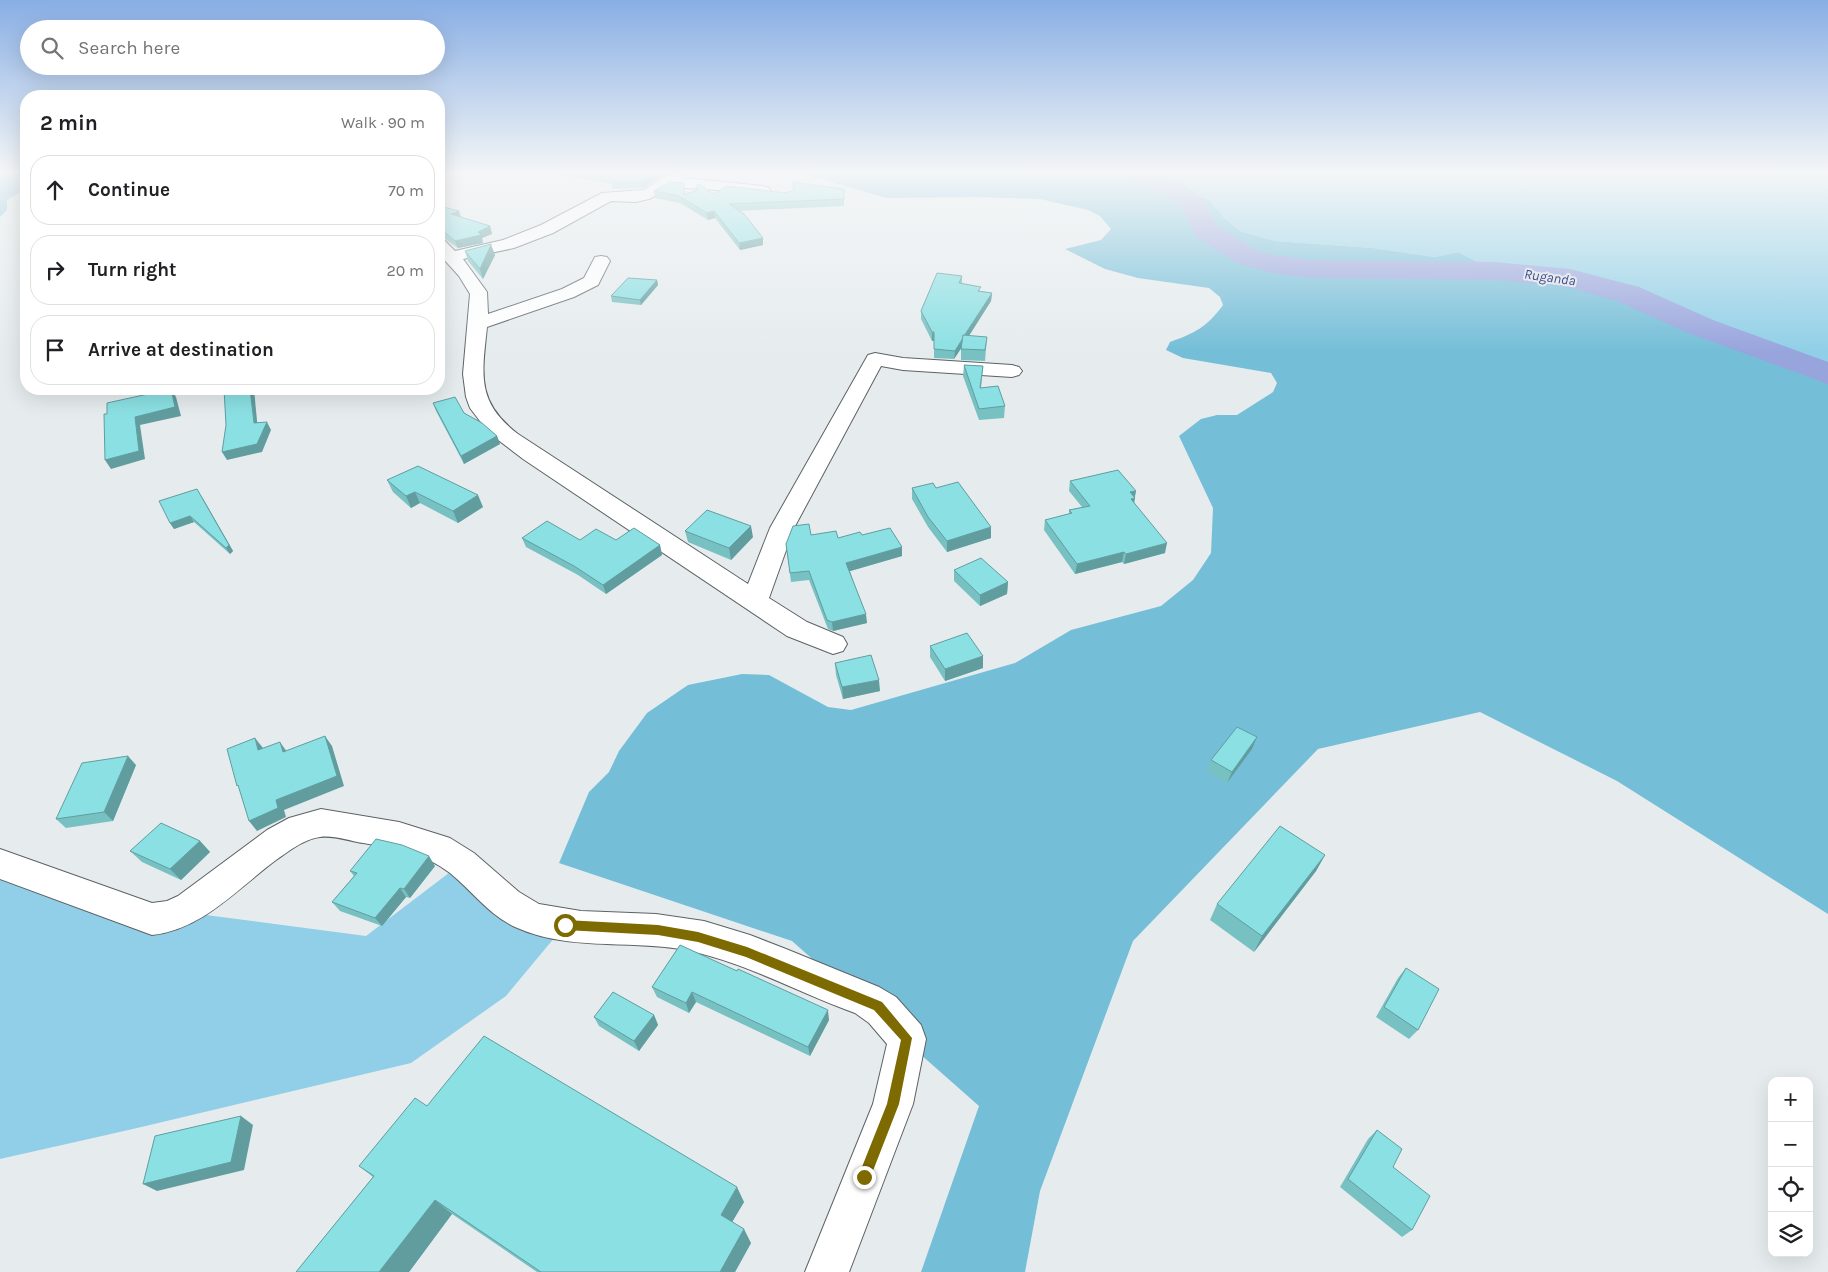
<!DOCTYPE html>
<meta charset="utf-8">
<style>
body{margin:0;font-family:Karla,sans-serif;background:#f6f6f6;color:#202124}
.controls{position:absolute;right:15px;bottom:15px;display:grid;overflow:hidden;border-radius:10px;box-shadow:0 5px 20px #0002}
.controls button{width:45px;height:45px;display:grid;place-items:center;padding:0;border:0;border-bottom:1px solid #e0e0e0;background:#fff;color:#202124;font:25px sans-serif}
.stop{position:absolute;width:15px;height:15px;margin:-11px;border:4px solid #7d6a01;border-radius:50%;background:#fff}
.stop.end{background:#7d6a01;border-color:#fff;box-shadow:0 1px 5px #0008}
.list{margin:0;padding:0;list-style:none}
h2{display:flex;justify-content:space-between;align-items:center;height:65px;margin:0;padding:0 20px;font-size:21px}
h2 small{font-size:16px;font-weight:400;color:#757577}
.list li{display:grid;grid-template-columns:32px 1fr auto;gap:15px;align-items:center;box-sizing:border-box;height:70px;margin:0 10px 10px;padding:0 10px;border:1px solid #e0e0e0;border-radius:20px}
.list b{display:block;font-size:19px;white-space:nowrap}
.list em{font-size:16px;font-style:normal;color:#757577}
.icon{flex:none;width:28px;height:28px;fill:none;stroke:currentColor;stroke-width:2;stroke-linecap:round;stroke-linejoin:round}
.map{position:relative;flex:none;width:1828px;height:1272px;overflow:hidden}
.search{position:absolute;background:#fff;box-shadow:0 5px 20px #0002;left:20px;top:20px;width:425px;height:55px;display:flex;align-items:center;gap:12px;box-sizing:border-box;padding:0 18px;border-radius:28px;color:#757577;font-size:19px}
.panel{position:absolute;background:#fff;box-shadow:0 5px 20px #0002;left:20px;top:90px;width:425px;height:305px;border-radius:20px}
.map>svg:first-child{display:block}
.green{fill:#90cfe7}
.forest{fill:#74bed8}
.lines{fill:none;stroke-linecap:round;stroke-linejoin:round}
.river{fill:#98a5dd;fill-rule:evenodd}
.minor-casing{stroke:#5d6264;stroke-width:2}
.minor{fill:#fff;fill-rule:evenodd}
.wall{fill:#78c1c3}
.shaded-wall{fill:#619d9f}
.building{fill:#8be0e3;stroke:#619d9f}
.route{fill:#7d6a01}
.labels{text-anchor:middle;stroke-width:4;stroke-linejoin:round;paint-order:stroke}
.far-water-label{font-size:14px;font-style:italic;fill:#404b8f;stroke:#e6ecee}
</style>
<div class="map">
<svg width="1828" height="1272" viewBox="0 0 1828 1272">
<rect width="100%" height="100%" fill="#e6ecee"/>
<g class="green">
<path d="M1138,174H1828V374L1702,327L1628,294L1570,278L1495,271L1458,252L1435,257L1373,248L1275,241L1240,231L1223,217L1210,200L1171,188Z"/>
<path d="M462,863L565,925L506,996L411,1063L133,1129L0,1159V864L183,912L366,936Z"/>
</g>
<g class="forest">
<path d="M0,174H26V189L7,200V210L0,217Z"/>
<path d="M804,174H1138L1171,188L1210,200L1223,217L1240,231L1275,241L1373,248L1435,257L1458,252L1495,271L1570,278L1628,294L1702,327L1828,374V914L1617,781L1480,712L1318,749L1133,941L1040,1191L1025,1272H921L979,1106L792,941L559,863L589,792L609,772L619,751L647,713L688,685L742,674L769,675L828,707L851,710L1015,663L1071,630L1161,606L1193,580L1211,553L1213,508L1179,436L1201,419L1217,415H1237L1273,392L1277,383L1271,373L1183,358L1166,350L1170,342C1195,333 1207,327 1223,305L1220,297L1209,288L1138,278L1105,269L1065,249L1101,240L1111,229L1100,216L1088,210L1040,199L971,197L886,198Z"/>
</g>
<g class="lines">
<path class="river" d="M1125,174H1161L1180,182L1201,197L1217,226L1257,251L1274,255L1309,260L1495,262L1570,269L1639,287L1713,320L1828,362V384L1691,334L1617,301L1568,287L1495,280L1309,278L1272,273L1237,263L1196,237L1181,207L1173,201L1162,194L1129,179Z"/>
<g class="minor-casing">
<g id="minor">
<path d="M669,174H687L684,178L763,186L769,188L771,191L769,194L763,196L718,190L671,187L649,199L636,202L611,201L553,233L514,248L463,259L487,292L488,314L562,289L584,278L595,257L601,256L607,257L610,261L598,285L574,297L487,327C482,375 476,402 518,434L748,584L770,528L868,355L875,353L903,358L1012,365L1019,367L1022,371L1019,375L1012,377L903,370L881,366L794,528L769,598L807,622L843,637L847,644L843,651L833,654L787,636L523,459L489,433L470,408L466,397L463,374L470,294L459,276L439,254V240L445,241L455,251L503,240L541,225L602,193L644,190Z"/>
<path d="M321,809L399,822L450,838L474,853L519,892L539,904L581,911L656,914L704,921L750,935L786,949L879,987L896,997L921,1025L926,1039L913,1104L849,1272H805L873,1104L887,1044L869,1023L855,1013C796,992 742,960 680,949C625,940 568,951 515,927C489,915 472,891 450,873C424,853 394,848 363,843C349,841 334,835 320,837C304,839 289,851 276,860C237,889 203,929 152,935L0,879V849L152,903L167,901L178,896L267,830L289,818Z"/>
</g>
</g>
<use href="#minor" class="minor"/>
</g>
<g class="wall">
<path d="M559,174H665L643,188L613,189L612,184Z"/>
<path d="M792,182L844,195V206L738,211L763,245L740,250L715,218L708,220L680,203L655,198L654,191L685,190V194L696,190V187L714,194L786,193L792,191L793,190Z"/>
<path d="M439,206L459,211L461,217L490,226L492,234L482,238L483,243L458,248L445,239H439Z"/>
<path d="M491,245L495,255L483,279L468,261L465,251Z"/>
<path d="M962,276V284L980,291L992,293L991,301L969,336L987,337L985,361L961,360V349L954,359L934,358V341H932L921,319V311Z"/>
<path d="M657,280L658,285L641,305L612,302L611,296Z"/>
<path d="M964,365L983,366L981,388L1005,406L1004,418L979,420L963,376Z"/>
<path d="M433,403L464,413L497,436L500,444L464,464L436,411Z"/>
<path d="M387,480L483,507L458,523L420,503L411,508L393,492Z"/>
<path d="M1070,481L1136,491L1134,503L1165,553L1124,564L1122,562L1075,574L1044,530L1045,520L1069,514V510L1082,507L1069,491Z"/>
<path d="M912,488H936L991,538L947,552L928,527L912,499Z"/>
<path d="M197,489L233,551L230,554L194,522L174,529L170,523Z"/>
<path d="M685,531L753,537L731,560L688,542Z"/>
<path d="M811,535L838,538L862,535L902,547V556L850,571L867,623L833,631L828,629L809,580L791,582L786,544Z"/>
<path d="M522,538L580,540H616L660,545L662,555L606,594L578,575L526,547Z"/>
<path d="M954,570L1008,582L1007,594L980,606L954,581Z"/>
<path d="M930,646L983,668L945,681L930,657Z"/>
<path d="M835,663L880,691L843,699L836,675Z"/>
<path d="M1257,737L1252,749L1227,783L1207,772L1211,760Z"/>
<path d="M136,765L113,821L66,828L56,819Z"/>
<path d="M200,841L210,852L181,880L142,862L130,851Z"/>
<path d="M1325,855L1316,871L1254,952L1210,920L1217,904Z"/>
<path d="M435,866L410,898L406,897L382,926L340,911L332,902L354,876L350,871Z"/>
<path d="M680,945L829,1020L810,1056L696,1002L689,1013L657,997L652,987Z"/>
<path d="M1406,968L1418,1030L1409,1039L1376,1017L1398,978Z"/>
<path d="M654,1015L658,1025L639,1051L599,1026L594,1017Z"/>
<path d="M427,1106L744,1202L732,1222L751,1243L735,1272H537L452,1214L409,1272H296L373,1177L359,1166Z"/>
<path d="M1377,1130L1393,1167L1412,1230L1402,1237L1340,1187L1368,1139Z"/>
</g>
<g class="shaded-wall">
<path d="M655,174H665L643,188L642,182Z"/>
<path d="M459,211L461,218L451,214Z"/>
<path d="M714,211L715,218L708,220L707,213Z"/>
<path d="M490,226L492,234L482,238L483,243L458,248L455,241Z"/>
<path d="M763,238V245L740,250L739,243Z"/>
<path d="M491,245L495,255L483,279L480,269Z"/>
<path d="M657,280L658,285L641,305L640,300Z"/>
<path d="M992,293L991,301L954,359L955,351Z"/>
<path d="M439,325H440L444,334L439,351Z"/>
<rect x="932" y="332" width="2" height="9"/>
<path d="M171,389L176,397L181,416L140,425L145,459L111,469L105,460L135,417Z"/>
<path d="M250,389H254L258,431L254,423Z"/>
<path d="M267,422L271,430L262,452L227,460L222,452Z"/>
<path d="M497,436L500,444L464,464L461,456Z"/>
<path d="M1136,491L1134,499L1135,498L1133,508L1130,492Z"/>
<path d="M415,492L420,503L411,508L406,496Z"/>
<path d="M201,495L233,551L230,554L226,548Z"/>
<path d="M478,495L483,507L458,523L453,511Z"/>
<path d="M190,516L194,522L174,529L170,523Z"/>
<path d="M751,526L753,537L731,560L729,548Z"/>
<path d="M991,527V538L947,552V541Z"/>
<path d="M1167,543L1165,553L1124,564L1126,554Z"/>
<path d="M660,545L662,555L606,594L603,585Z"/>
<path d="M902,547V556L847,572L846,563Z"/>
<path d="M1124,552L1122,562L1075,574L1077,564Z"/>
<path d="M1008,582L1007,594L980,606V595Z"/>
<path d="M866,614L867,623L833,631L832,622Z"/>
<path d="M983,656V668L945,681V669Z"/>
<path d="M879,680L880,691L843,699L842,687Z"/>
<path d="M325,736L332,746L344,786L284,810L286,817L257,831L249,821L276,800Z"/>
<path d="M1257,737L1252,749L1227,783L1232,772Z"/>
<path d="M255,738L263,748L266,760L258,750Z"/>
<path d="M280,742L287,752H283Z"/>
<path d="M128,756L136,765L113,821L104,812Z"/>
<path d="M200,841L210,852L181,880L170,869Z"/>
<path d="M1325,855L1316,871L1254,952L1262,936Z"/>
<path d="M429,856L435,866L410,898L404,889Z"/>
<path d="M400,888L406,897L382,926L375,918Z"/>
<path d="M692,992L696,1002L689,1013L686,1003Z"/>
<path d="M828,1010L829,1020L810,1056L808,1047Z"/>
<path d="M654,1015L658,1025L639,1051L634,1041Z"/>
<path d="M241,1116L253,1125L244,1170L157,1191L143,1184Z"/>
<path d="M737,1187L744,1202L728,1229L721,1215Z"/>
<path d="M435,1200L452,1214L409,1272H379Z"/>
<path d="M744,1229L751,1243L735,1272H720Z"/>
</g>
<g class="building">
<path d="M589,174H655L642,182L612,183L617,179Z"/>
<path d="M670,182L684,183V195L698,190L696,187L698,184L714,194L727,186L786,193L792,191L795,187L792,182L844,189V199L729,204L744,214L763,238L739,243L714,211L707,213L679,196L654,191Z"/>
<path d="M439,206L459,211L451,214L490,226L478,232L481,235L455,241L443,231H439Z"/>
<path d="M491,244V245L480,269L465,251Z"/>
<path d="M937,273L962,276L959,283L981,287L978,291L992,293L964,336L963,335V338L955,351L934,349V332H932L921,311Z"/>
<path d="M628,278L657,280L640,300L611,296Z"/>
<path d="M963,335L987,337L985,350L961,349Z"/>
<path d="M964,365L983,366L980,388L998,386L1005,406L979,409Z"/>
<path d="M171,389L175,407L135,417L139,451L105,460L104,414H107V403Z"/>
<path d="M224,389H250L254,423L267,422L257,444L222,452L226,425Z"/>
<path d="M455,397L464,413L482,423L497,436L461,456L433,403Z"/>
<path d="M418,466L478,495L453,511L415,492L406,496L387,480Z"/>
<path d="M1118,470L1136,491L1130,492L1135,498L1131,499L1167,543L1126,554L1124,552L1077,564L1045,520L1072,513L1069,510L1090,506L1070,481Z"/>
<path d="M958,482L991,527L947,541L928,517L912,488L933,483L936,488Z"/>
<path d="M197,489L229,545L226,548L190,516L170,523L159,501Z"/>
<path d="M707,510L751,526L729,548L685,531Z"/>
<path d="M547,521L580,540L596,529L616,540L634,528L660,545L603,585L574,566L522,538Z"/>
<path d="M809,524L811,535L836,531L838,538L860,532L862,535L890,528L902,547L846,563L866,614L832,622L827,620L809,571L790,573L786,544L793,526Z"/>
<path d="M981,558L1008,582L980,595L954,570Z"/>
<path d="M967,633L983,656L945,669L930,646Z"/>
<path d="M871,655L879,680L842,687L835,663Z"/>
<path d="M1237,727L1257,737L1232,772L1211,760Z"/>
<path d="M325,736L337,776L276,800L278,808L249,821L238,785L237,786L227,749L255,738L258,750L280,742L283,752Z"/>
<path d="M128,756L104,812L56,819L82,763Z"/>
<path d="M161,823L200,841L170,869L130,851Z"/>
<path d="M1280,826L1325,855L1262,936L1217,904Z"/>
<path d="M376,839L402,845L429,856L404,889L400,888L375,918L332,902L357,873L350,871Z"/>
<path d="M680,945L737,971L738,969L828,1010L808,1047L692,992L686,1003L652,987Z"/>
<path d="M1406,968L1439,989L1418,1030L1384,1007Z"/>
<path d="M613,992L654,1015L634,1041L594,1017Z"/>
<path d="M484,1036L737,1187L721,1215L744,1229L720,1272H541L435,1200L379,1272H296L374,1176L359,1166L415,1098L427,1106Z"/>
<path d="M241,1116L231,1162L143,1184L155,1136Z"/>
<path d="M1377,1130L1402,1149L1393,1167L1430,1196L1412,1230L1348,1179Z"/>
</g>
<linearGradient id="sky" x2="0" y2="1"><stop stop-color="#88aee4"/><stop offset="0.49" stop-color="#f4f6f7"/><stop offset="1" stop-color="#f4f6f7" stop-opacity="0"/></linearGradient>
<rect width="1828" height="352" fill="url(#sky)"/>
<path class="route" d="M565,920L658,925L698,932L747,947L882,1002L912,1038L899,1104L869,1181L864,1183L860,1181L858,1177L887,1104L901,1040L874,1010L746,957L698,942L658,935L565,930L560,925Z"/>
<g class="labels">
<g class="far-water-label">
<text transform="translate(1550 277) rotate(8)" y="5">Ruganda</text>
</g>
</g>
</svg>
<div class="controls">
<button>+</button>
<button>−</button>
<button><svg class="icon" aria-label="locate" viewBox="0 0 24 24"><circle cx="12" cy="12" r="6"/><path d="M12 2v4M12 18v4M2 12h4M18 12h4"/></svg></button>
<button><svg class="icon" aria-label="layers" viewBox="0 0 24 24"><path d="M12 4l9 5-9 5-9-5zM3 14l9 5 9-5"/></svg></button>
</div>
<div class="stop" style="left:565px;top:925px"></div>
<div class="stop end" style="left:864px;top:1177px"></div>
<div class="search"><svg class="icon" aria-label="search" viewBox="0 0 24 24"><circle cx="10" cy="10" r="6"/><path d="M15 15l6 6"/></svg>Search here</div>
<section class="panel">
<h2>2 min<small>Walk · 90 m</small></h2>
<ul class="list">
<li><svg class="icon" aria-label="ahead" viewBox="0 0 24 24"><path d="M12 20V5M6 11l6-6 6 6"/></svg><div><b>Continue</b></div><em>70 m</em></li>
<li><svg class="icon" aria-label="right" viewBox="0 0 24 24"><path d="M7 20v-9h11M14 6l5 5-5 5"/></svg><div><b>Turn right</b></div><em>20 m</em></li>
<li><svg class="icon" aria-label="arrive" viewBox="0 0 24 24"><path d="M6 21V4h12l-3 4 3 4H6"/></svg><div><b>Arrive at destination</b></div></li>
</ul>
</section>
</div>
